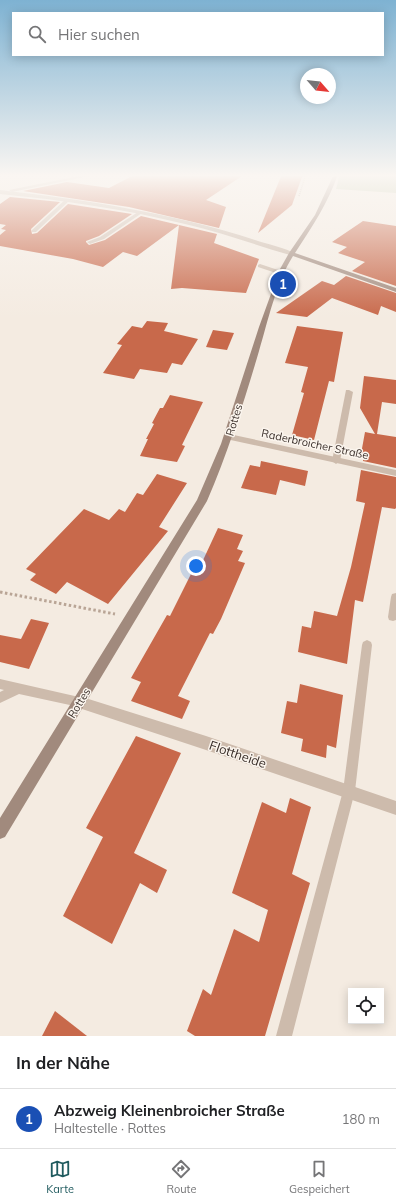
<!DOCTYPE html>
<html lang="de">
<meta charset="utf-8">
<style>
body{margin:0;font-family:Mulish,sans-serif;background:#f2f2f2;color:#202124}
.controls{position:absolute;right:12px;bottom:12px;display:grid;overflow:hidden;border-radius:0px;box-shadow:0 2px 10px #0003}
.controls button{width:36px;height:36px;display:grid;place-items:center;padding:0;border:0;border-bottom:1px solid #e0e0e0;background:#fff;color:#202124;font:20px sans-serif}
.compass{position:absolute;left:300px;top:68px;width:36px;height:36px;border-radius:50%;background:#fff;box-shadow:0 2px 10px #0003;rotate:118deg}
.you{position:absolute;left:196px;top:566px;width:14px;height:14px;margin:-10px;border:3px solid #fff;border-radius:50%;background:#1a73e8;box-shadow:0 0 0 6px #1a73e833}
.badge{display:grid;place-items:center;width:26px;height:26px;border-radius:50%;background:#1f5a5e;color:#fff;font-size:13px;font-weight:700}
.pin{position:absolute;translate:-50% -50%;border:2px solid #fff;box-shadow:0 1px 4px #0006}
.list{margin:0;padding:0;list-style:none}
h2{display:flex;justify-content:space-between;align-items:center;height:52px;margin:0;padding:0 16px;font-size:17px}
h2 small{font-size:13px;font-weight:400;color:#757577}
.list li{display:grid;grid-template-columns:26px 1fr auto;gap:12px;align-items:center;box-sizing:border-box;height:60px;padding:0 16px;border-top:1px solid #e0e0e0}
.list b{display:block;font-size:15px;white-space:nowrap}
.list p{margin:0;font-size:13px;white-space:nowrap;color:#757577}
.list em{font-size:13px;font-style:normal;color:#757577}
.icon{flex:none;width:22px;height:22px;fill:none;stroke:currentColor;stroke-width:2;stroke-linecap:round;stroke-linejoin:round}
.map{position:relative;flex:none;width:396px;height:1036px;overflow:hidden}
.search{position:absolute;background:#fff;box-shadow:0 2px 10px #0003;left:12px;right:12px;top:12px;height:44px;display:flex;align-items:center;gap:10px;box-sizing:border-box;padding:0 14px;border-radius:0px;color:#757577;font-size:15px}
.sheet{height:112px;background:#fff}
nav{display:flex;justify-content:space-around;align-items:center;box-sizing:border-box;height:56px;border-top:1px solid #e0e0e0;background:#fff;font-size:11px;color:#757577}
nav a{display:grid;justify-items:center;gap:2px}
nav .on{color:#1f5a5e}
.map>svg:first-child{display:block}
.green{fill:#b8c4a0}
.building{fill:#c8694b}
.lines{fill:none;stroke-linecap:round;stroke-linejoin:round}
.path-far1{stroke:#b9a596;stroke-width:1.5;stroke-dasharray:1 1;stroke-linecap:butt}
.path{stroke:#b9a596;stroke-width:3;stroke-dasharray:2.5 2.5;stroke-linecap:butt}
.lane{fill:#cdbbac;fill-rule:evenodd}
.street{fill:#cdbbac;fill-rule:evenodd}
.secondary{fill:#a18a7d;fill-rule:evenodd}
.labels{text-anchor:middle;stroke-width:3;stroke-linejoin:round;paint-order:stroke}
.street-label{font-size:11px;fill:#3b302b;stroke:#fbf5ee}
.near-street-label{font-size:13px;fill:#3b302b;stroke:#fbf5ee}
</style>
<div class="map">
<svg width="396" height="1036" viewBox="0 0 396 1036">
<rect width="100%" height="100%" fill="#f4ebe1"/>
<path class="green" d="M340,174H396V193L336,189Z"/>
<g class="building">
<path d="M136,174H245L206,200L226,207L219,228L129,207L23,191L67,182L109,188Z"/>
<path d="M282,174H303L292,205L258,233Z"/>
<path d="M10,197L60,202L31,229L32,234L37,233L68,204L132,214L99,236L86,241V242L89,245L105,240L141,216L217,234L214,243L259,259L246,293L182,288L171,289L179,225L137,256L123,252L103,267L73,259L0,246V235L6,230L1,229L6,225L0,224V204Z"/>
<path d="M363,221L396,226V286L352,271L365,262L338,253L347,247L332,242Z"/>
<path d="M346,276L396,293V312L381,306L378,315L332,298L307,317L276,313L322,281L334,285Z"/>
<path d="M147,321L168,323L164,331L198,339L182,365L172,363L167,373L140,369L134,379L103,373L122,345L117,344L132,326L142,328Z"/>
<path d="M297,326L343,332L334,382L329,381L314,440L292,435L304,393L301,392L308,367L285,363Z"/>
<path d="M213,330L234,333L227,350L206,347Z"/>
<path d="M364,376L396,380V404L382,402L377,434L396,437V468L363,461L364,455L361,454L365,432L375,434L360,408Z"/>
<path d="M170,395L203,402L182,445L185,446L177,462L140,456L148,439H146L154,424L152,423L160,408H163Z"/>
<path d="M261,461L308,471L305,486L280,480L276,495L241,488L250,465L260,467Z"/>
<path d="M361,470L396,477V508L395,509L382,507L363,602L355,600L347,664L298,652L302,626L311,628L314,611L337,616L351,567L365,503L356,501Z"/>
<path d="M157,474L187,483L159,527L168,531L108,604L67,582L56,594L30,580L36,574L26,569L84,509L109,520L119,509L125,512L137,493L143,495Z"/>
<path d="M218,528L243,535L237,549L243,551L238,561L245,563L221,619L213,634L210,633L178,696L190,701L182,719L131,701L141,682L131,678L167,615L170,616L193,570L198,571Z"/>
<path d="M31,619L49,623L29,669L0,662V635L21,639Z"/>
<path d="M300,684L343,695L336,748L327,745L326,758L301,751L303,739L281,733L287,701L297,703Z"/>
<path d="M136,736L181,753L134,853L167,870L157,893L140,883L112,944L63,916L103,837L86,828Z"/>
<path d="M290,798L311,807L292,874L310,883L265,1036H195L187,1031L203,989L211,995L234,929L259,942L268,910L232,893L262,802L286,813Z"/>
<path d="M55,1011L87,1036H42Z"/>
</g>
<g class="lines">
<path class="path-far1" d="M299,196L306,174"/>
<path class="path" d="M0,592L115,614"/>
<g class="lane">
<path d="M66,199L70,200L36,232H32V230Z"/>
<path d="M138,212L142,213L104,239L90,244L87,242L100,237Z"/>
<path d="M260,264L284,272L285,273L282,275L258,267V265Z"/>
<path d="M346,390H349L353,392L340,461L336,464L332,461Z"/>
<path d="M396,593V620L393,621L389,620L388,617L391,597L392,594Z"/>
<path d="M367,640L371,642L372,645L355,791L292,1036H276L343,791L362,645L363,642Z"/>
<path d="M0,679L79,697L83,698L85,702L83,706L79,707L19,694L0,703V692L4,690L0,689Z"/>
</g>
<g class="street">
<path d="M89,174H99L12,192L9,190Z"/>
<path d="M0,190C86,200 173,213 255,240C266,244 287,248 295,254L290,255C255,245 221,232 185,224C124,209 62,200 0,194Z"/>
<path d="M229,434L396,470V476L226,439L225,437L226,435Z"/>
<path d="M79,696L206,736L396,801V815L206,750L79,708L74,706L73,702L74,698Z"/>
</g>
<path class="secondary" d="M334,174H338C328,203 312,227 295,253L396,288V292L293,256C276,283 268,321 259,351C244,402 228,452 207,501L5,837L0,839V818L197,500L221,444L259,327L280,269L289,253L315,215Z"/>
</g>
<linearGradient id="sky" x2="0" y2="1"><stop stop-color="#7eb2d2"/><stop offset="0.55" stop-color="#faf6f2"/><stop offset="1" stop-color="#faf6f2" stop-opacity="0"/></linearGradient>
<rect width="396" height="319" fill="url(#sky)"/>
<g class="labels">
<g class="street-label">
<text transform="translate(234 420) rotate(-73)" y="4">Rottes</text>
<text transform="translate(315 444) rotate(12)" y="4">Raderbroicher Straße</text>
<text transform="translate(79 703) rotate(-59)" y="4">Rottes</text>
</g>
<g class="near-street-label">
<text transform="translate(238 754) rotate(19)" y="5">Flottheide</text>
</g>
</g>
</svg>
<div class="controls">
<button><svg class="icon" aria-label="locate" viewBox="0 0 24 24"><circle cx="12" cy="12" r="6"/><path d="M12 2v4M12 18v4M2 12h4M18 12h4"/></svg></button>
</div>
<svg class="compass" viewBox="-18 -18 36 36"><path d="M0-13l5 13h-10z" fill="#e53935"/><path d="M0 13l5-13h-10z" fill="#757577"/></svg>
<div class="you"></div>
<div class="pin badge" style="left:283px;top:284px;background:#1a4fb4">1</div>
<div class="search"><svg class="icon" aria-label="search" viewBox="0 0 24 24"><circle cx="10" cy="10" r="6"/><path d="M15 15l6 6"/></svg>Hier suchen</div>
</div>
<section class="sheet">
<h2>In der Nähe<small></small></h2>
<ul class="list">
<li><span class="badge" style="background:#1a4fb4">1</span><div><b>Abzweig Kleinenbroicher Straße</b><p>Haltestelle · Rottes</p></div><em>180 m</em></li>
</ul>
</section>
<nav>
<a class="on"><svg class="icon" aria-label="map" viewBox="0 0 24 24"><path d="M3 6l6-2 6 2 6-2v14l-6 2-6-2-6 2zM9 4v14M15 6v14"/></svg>Karte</a>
<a><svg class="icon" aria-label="directions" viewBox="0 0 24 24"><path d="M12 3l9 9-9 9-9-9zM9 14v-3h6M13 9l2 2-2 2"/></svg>Route</a>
<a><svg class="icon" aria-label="saved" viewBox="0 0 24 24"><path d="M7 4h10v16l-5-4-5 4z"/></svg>Gespeichert</a>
</nav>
